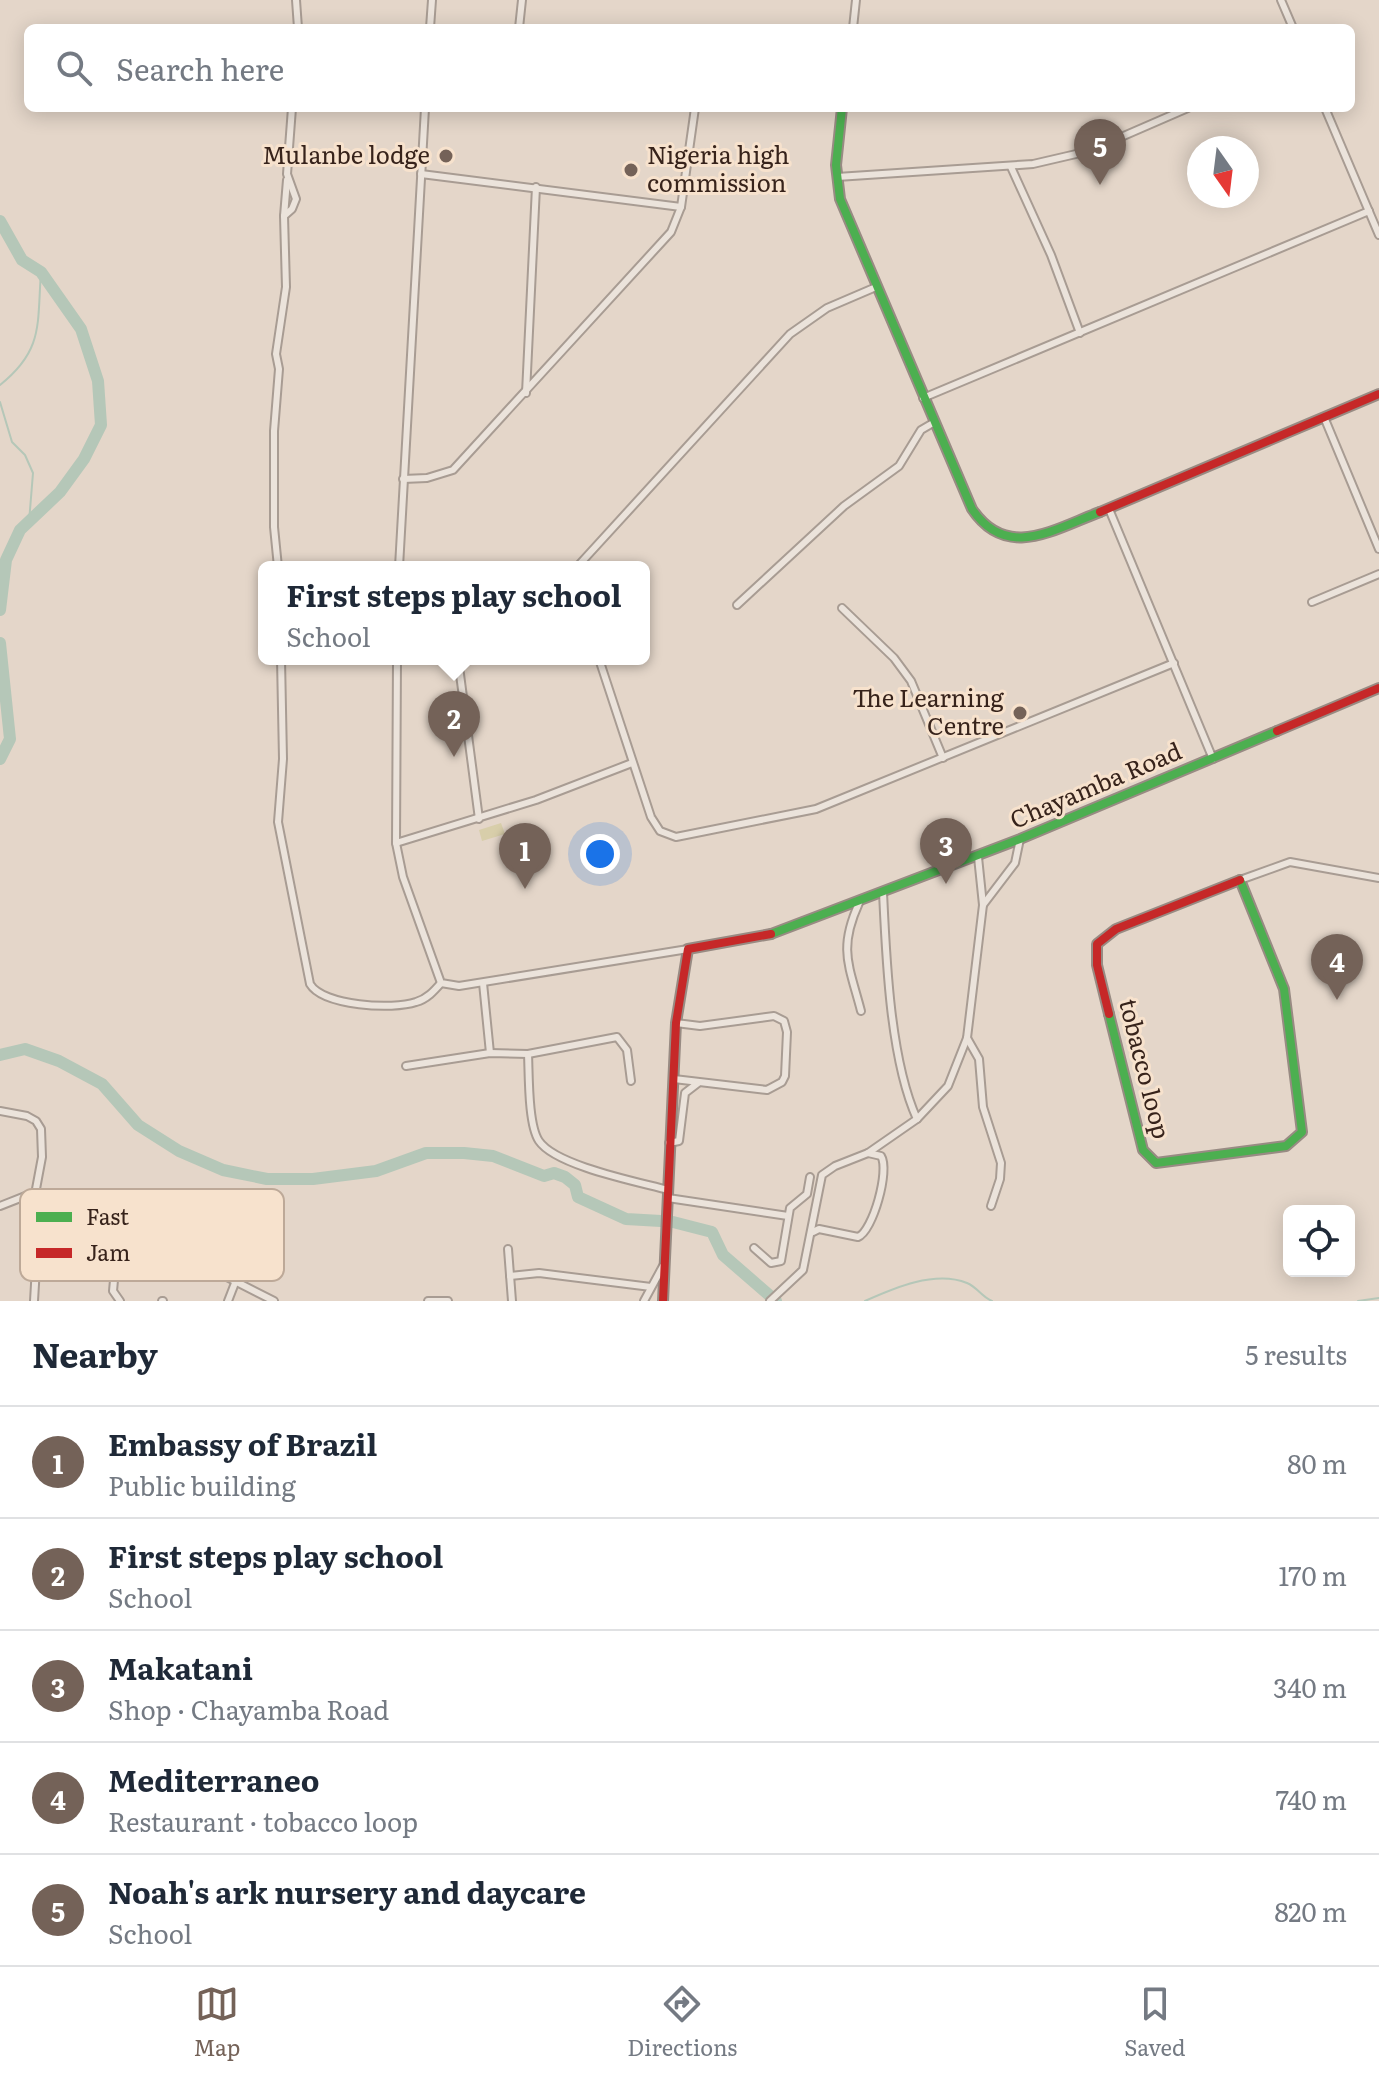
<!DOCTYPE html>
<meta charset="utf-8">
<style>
body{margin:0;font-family:Literata,serif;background:#f2f2f3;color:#1f2937}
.controls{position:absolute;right:24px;bottom:24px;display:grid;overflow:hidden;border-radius:12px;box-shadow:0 4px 20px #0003}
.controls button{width:72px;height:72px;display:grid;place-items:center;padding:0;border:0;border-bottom:2px solid #e0e1e3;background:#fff;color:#1f2937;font:40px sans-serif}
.compass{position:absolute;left:1187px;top:136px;width:72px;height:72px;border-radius:50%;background:#fff;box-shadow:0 4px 20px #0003;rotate:166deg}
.you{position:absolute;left:600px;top:854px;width:28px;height:28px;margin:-20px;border:6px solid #fff;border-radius:50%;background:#1a73e8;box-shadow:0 0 0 12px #1a73e833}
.badge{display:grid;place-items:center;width:52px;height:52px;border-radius:50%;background:#746258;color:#fff;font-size:26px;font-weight:700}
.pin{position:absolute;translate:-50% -66px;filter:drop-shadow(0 2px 4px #0008)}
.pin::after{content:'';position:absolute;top:42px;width:28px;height:24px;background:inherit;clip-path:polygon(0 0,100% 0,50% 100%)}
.popup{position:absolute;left:258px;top:561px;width:392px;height:104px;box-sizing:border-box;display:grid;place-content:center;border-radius:12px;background:#fff;filter:drop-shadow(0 2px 6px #0005);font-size:26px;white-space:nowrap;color:#747a83}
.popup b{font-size:30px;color:#1f2937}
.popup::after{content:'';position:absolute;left:50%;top:100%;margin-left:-16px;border:16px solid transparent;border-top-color:#fff}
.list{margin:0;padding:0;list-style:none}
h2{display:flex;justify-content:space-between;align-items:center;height:104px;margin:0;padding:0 32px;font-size:34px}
h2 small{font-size:26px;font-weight:400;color:#747a83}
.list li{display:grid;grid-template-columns:52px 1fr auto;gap:24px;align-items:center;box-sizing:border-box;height:112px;padding:0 32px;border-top:2px solid #e0e1e3}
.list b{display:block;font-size:30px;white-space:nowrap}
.list p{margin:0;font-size:26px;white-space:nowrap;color:#747a83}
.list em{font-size:26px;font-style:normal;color:#747a83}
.icon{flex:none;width:44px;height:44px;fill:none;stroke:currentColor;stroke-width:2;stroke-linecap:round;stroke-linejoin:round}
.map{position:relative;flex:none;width:1379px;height:1301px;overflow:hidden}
.search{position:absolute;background:#fff;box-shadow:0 4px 20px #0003;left:24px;right:24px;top:24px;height:88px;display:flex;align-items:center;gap:20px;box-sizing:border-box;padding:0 28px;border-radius:12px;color:#747a83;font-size:30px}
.sheet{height:664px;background:#fff}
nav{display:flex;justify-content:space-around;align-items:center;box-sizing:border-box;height:112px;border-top:2px solid #e0e1e3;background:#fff;font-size:22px;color:#747a83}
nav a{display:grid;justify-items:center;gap:4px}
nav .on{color:#746258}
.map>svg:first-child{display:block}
.green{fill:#d8ceaa}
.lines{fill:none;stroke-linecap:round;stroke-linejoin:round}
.stream{stroke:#b5c7b8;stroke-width:2}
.river{stroke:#b5c7b8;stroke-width:12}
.street-casing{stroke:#a89c93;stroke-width:10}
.fast-casing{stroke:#988b83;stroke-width:12}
.jam-casing{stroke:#988b83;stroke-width:12}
.street{stroke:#ebe3db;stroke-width:6}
.fast{stroke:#4caf50;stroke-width:8}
.jam{stroke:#c62828;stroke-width:8}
.poi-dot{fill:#746258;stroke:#f7e2cd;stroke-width:3}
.labels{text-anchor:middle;stroke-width:6;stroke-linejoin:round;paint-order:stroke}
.poi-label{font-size:24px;fill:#37231b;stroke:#f7e2cd;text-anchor:end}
.street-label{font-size:24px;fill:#37231b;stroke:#f7e2cd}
.key{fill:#f7e2cd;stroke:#bda998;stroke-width:2}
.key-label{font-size:22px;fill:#37231b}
</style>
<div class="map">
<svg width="1379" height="1301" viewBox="0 0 1379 1301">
<rect width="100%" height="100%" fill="#e4d6c9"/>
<path class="green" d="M501,823L505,834L482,841L479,830Z"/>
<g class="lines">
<g class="stream">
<path d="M0,385C44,350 37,324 41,272"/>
<path d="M0,402L12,442L25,455L33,473L29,522"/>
<path d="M865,1301C894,1288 935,1270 967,1283C977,1287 982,1297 992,1301"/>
<path d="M1358,1301L1379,1298"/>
</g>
<g class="river">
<path d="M0,221L22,260L41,272L81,329L98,381L101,425L84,459L60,492L20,530L6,560L0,610"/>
<path d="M0,643L10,739L0,759"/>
<path d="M0,1055L25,1049L59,1061L102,1084L138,1125L179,1151L223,1170L267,1179H313L376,1171L426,1153H464L493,1156L544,1176L554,1173L565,1177L575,1185L578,1197L626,1219L661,1221"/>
<path d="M673,1222L712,1232L723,1255L776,1301"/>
</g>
<g class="street-casing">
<g id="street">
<path d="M296,0L298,28"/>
<path d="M1281,0L1293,28"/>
<path d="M430,28L432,0"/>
<path d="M519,28L522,0"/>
<path d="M853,28L856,0"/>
<path d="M1325,108L1379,235"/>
<path d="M1011,167L1051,255L1080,333"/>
<path d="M421,174L681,207"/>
<path d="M837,177L1033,164L1089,151L1188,108"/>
<path d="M284,216L287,180"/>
<path d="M526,393L536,187"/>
<path d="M923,398L1369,211"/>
<path d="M1324,417L1379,549"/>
<path d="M403,479L427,478L453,470L671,232L681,207L695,108"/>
<path d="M1109,509L1213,759"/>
<path d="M278,567L274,527V431L279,369L276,354L286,287L284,216L292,209L296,199L287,174L292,108"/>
<path d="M399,567L425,108"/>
<path d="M577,567L790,334L827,308L876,287"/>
<path d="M1312,602L1379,574"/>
<path d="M737,605L844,506L899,466L921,430L933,423"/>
<path d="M842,608L894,658L911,681L943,758"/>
<path d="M281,659L283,759L278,822L310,984C323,1006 393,1010 416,1002C427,999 434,991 441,983"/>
<path d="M397,659L396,843L403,877L441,983L459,986L688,949"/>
<path d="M458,659L479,819"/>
<path d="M599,659L651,817L660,831L676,837L816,809L1174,663"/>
<path d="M396,843L536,800L632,763"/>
<path d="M978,857L983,905"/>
<path d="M1240,880L1290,862L1379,878"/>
<path d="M883,892C886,957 890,1060 917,1119"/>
<path d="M859,903C838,949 849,965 861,1011"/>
<path d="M483,983L490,1053"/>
<path d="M967,1038L979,1059L983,1107L1001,1163L1000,1179L991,1206"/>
<path d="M528,1054C529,1075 528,1125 539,1141C556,1166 639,1182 668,1190"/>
<path d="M406,1066L490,1053L528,1054L617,1037L627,1050L631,1081"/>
<path d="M674,1079L767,1090L782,1082L785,1076L787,1032L784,1021L774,1016L700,1026L676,1023"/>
<path d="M0,1111L27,1116L36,1121L41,1129L42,1157L30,1221L37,1250L34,1301"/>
<path d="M669,1143L679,1141L685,1093L698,1083"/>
<path d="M668,1198L788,1216"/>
<path d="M0,1206L28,1195L80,1202L274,1301"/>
<path d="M813,1232L819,1229L858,1237C873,1231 890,1170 881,1156L868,1153"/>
<path d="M754,1248L771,1263L781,1261L790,1208L807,1194L810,1177"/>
<path d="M508,1249L512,1301"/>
<path d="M510,1276L539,1273L651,1287"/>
<path d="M114,1280L113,1291L120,1301"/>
<path d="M162,1301H163"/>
<path d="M228,1301L235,1283"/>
<path d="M428,1301H448"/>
<path d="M644,1301L663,1266"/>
<path d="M770,1301L803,1270L822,1175L835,1166L868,1153L917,1119L948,1086L967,1038L983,905L1015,863L1020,839"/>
</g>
</g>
<g class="fast-casing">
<g id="fast">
<path d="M842,108L836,165L840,199L972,509C1007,561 1054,529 1100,512"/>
<path d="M771,934L1020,839L1277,731"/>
<path d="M1109,1014L1143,1150L1156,1163L1286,1146L1302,1132L1284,989L1240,880"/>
</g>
</g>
<g class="jam-casing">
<g id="jam">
<path d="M1100,512L1379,394"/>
<path d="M1277,731L1379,688"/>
<path d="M1109,1014L1097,965V944L1116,929L1240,880"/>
<path d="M663,1301L676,1023L688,949L771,934"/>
</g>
</g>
<use href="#street" class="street"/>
<use href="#fast" class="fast"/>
<use href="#jam" class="jam"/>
</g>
<g class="poi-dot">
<circle cx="446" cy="156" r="8"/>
<circle cx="631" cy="170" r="8"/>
<circle cx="1020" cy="713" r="8"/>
</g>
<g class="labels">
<g class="poi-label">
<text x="430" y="164">Mulanbe lodge</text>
<text x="647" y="164" text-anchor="start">Nigeria high<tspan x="647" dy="28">commission</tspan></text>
<text x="1004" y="707">The Learning<tspan x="1004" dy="28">Centre</tspan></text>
</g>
<g class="street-label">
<text transform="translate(1096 786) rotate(-23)" y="8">Chayamba Road</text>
<text transform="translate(1144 1069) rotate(76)" y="8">tobacco loop</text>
</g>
</g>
<rect x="20" y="1189" width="264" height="92" rx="12" class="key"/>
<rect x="36" y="1212" width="36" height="10" fill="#4caf50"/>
<rect x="36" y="1248" width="36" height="10" fill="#c62828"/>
<g class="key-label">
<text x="86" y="1225">Fast</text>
<text x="86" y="1261">Jam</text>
</g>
</svg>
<div class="controls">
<button><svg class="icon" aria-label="locate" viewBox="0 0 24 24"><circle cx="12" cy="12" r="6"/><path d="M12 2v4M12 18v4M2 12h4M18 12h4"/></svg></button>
</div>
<svg class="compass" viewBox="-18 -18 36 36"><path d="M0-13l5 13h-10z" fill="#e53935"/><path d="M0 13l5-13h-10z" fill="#747a83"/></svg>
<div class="you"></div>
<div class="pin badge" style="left:525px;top:889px">1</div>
<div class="pin badge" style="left:454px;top:757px">2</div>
<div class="popup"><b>First steps play school</b>School</div>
<div class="pin badge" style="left:946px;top:884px">3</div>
<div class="pin badge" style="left:1337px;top:1000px">4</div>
<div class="pin badge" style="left:1100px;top:185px">5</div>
<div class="search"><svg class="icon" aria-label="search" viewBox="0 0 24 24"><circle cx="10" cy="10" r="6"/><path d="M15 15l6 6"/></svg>Search here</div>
</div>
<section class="sheet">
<h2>Nearby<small>5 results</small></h2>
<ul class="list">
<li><span class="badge">1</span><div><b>Embassy of Brazil</b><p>Public building</p></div><em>80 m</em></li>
<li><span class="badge">2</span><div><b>First steps play school</b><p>School</p></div><em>170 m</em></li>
<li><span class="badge">3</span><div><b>Makatani</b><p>Shop · Chayamba Road</p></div><em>340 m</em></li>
<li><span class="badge">4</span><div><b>Mediterraneo</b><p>Restaurant · tobacco loop</p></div><em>740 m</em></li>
<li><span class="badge">5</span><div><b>Noah's ark nursery and daycare</b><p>School</p></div><em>820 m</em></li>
</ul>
</section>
<nav>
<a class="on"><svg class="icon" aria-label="map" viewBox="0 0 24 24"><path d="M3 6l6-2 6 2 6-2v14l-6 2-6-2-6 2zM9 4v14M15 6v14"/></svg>Map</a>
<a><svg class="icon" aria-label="directions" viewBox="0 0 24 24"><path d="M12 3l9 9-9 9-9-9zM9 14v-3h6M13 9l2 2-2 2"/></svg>Directions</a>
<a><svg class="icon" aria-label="saved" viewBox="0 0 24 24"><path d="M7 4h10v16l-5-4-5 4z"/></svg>Saved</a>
</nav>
